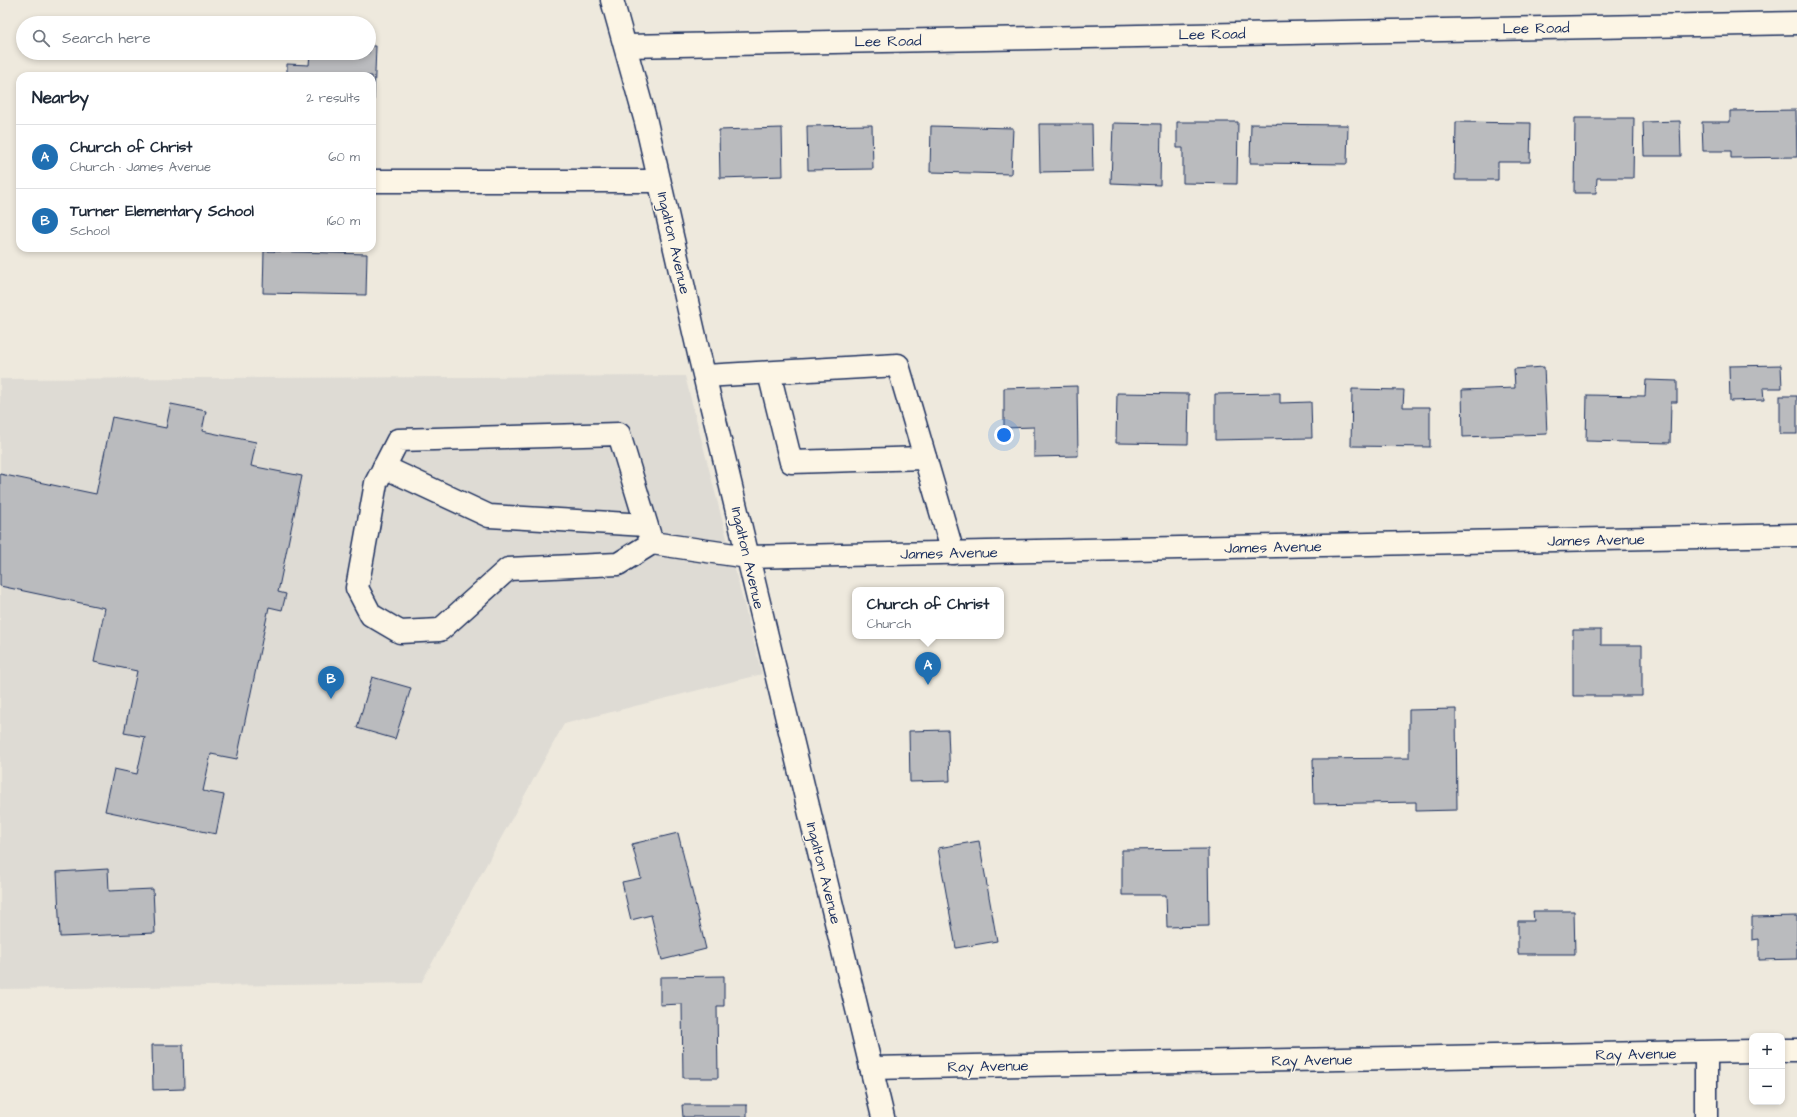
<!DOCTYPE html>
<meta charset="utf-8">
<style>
body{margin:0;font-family:"Architects Daughter",sans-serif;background:#f2f2f3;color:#1f2937}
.controls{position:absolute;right:12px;bottom:12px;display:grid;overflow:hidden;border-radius:8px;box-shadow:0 2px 6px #0003}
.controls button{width:36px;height:36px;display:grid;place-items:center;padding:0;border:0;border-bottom:1px solid #e0e1e3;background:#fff;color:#1f2937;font:20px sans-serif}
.you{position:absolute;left:1004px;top:435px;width:14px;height:14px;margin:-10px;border:3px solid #fff;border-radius:50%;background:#1a73e8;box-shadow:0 0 0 6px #1a73e833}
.badge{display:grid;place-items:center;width:26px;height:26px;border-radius:50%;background:#1f6fb2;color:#fff;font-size:13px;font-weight:700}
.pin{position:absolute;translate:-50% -33px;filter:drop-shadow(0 1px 2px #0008)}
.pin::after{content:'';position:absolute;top:21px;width:14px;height:12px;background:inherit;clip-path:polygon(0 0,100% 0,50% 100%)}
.popup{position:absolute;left:852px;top:587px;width:152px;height:52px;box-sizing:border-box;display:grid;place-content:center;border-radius:8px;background:#fff;filter:drop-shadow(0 1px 3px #0005);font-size:13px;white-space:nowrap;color:#747a83}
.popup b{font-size:15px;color:#1f2937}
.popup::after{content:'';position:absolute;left:50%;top:100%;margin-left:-8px;border:8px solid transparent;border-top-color:#fff}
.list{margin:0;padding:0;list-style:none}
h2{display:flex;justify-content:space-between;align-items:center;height:52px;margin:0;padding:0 16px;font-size:17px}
h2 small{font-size:13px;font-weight:400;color:#747a83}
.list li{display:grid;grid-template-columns:26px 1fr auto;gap:12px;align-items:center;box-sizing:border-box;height:64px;padding:0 16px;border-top:1px solid #e0e1e3}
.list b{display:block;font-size:15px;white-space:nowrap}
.list p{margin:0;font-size:13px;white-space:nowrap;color:#747a83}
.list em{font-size:13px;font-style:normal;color:#747a83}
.icon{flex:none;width:22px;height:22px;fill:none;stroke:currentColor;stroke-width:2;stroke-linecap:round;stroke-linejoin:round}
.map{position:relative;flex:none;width:1797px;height:1117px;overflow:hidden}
.search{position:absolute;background:#fff;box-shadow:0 2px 6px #0003;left:16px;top:16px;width:360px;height:44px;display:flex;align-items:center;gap:10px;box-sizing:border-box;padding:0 14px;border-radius:22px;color:#747a83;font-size:15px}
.panel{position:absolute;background:#fff;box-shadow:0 2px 6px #0003;left:16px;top:72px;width:360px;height:180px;border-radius:12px}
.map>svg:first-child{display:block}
.built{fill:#dedbd4}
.building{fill:#babbbe;stroke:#1b2f5e}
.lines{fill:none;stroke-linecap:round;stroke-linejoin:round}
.minor-casing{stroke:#1b2f5e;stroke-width:25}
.minor{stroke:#fcf5e5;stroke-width:22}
.labels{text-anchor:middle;stroke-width:3;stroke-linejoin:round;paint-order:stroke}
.street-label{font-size:15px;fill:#1b2f5e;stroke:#fcf5e5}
</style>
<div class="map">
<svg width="1797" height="1117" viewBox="0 0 1797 1117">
<rect width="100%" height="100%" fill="#eee9dd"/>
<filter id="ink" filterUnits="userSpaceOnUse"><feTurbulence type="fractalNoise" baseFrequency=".025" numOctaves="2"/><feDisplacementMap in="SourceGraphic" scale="8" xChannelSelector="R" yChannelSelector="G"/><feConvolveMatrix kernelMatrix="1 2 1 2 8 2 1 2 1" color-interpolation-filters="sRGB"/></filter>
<g filter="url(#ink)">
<path class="built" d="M685,376L762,674L564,724L421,983L0,989V379Z"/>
<g class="building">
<path d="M369,46H376L374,100H372V76H287V64L309,65L310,53H369Z"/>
<path d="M1796,110L1797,157L1731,158V151H1703L1702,122H1730V111Z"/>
<path d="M1575,118H1634L1633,178H1597L1596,193H1574Z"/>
<path d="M1680,121L1681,156H1644L1643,122Z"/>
<path d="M1177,122H1238L1237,184L1183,183V148H1177Z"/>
<path d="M1456,122L1531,123L1530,162H1498V180H1455Z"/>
<path d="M1113,123L1161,124L1160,185L1111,183Z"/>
<path d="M1039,124H1092L1093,171L1040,172Z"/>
<path d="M1251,124L1348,125L1347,164L1250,163Z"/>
<path d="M872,125L873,169L808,170L807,126Z"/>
<path d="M931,126L1013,128L1011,174L930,172Z"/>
<path d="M782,128L783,176L720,178L719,130Z"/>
<path d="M264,251L367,254L366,295L263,293Z"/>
<path d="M1781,365L1782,388H1763L1764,400L1730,401L1729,366Z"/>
<path d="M1544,367L1547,434L1463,437L1462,390L1515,388L1514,369Z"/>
<path d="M1646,380L1677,381V402H1671L1670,443L1586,441L1587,395L1645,396Z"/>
<path d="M1077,386L1078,456L1034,457V427L1004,428V388Z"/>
<path d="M1352,389L1404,390L1403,407H1430V447L1351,446Z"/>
<path d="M1117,393L1189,394L1188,444L1116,443Z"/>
<path d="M1280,393V403L1311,402L1312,438L1215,440V394Z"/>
<rect x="1780" y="396" width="17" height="38"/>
<path d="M171,404L206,411L202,431L256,442L251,466L302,476L278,592L286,594L282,610L269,607L237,759L211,754L203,791L224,795L216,834L105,811L114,769L137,774L145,737L124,733L137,671L94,662L105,608L0,586V474L96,494L112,417L166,428Z"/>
<path d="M1573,630H1601V645H1642V696H1573Z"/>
<path d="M372,677L411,688L395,739L357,728Z"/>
<path d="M1456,709L1457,810L1416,811V802L1314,804L1313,759L1409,758V710Z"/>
<path d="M948,730L950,781L910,782L909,731Z"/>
<path d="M678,833L706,949L662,960L651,915L631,920L622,882L641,878L632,844Z"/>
<path d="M979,841L997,941L956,948L938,848Z"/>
<path d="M1208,849L1209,926L1167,927L1166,895H1122V850Z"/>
<path d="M108,869L109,891L153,889L155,933L60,937L57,872Z"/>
<path d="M1533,911H1574L1575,954H1518V921H1534Z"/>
<path d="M1797,916V959L1759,960V939L1752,940V917Z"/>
<path d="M724,976V1006H717L718,1078H683L682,1004L660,1005V977Z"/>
<path d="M152,1045H183L184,1089L153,1090Z"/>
<path d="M682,1105H747V1117H683Z"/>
</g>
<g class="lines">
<g class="minor-casing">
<g id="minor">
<path d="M612,0L646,122L699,354L883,1117"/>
<path d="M626,46L1797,23"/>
<path d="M372,181H659"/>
<path d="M769,373L791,462L925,458"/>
<path d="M705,376L898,365L953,553"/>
<path d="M384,467L489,516L646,525"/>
<path d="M652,543L619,434L398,440L376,483L357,588L371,615L400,632L440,630L508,569L618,564L652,543L748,557L1797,535"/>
<path d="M1782,1050H1797"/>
<path d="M871,1068L1752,1051"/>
<path d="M1706,1117V1053"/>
</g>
</g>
<use href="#minor" class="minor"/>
</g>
</g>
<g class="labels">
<g class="street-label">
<text transform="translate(1536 28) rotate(-1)" y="5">Lee Road</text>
<text transform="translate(1212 34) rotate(-1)" y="5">Lee Road</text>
<text transform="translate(888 41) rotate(-1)" y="5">Lee Road</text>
<text transform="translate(674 243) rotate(77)" y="5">Ingalton Avenue</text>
<text transform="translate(1596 540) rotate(-1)" y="5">James Avenue</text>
<text transform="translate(1273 547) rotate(-1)" y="5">James Avenue</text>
<text transform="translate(949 553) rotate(-1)" y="5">James Avenue</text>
<text transform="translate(748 558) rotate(77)" y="5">Ingalton Avenue</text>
<text transform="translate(824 873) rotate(76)" y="5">Ingalton Avenue</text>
<text transform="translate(1636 1054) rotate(-1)" y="5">Ray Avenue</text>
<text transform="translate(1312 1060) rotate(-1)" y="5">Ray Avenue</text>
<text transform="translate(988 1066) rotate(-1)" y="5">Ray Avenue</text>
</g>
</g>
</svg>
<div class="controls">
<button>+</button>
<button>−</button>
</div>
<div class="you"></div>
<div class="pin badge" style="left:928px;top:685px">A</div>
<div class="popup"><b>Church of Christ</b>Church</div>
<div class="pin badge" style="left:331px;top:699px">B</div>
<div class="search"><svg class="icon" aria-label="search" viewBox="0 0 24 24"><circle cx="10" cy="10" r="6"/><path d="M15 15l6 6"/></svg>Search here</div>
<section class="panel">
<h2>Nearby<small>2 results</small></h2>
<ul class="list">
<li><span class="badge">A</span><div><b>Church of Christ</b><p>Church · James Avenue</p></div><em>60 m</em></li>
<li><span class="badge">B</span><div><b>Turner Elementary School</b><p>School</p></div><em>160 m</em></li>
</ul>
</section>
</div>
